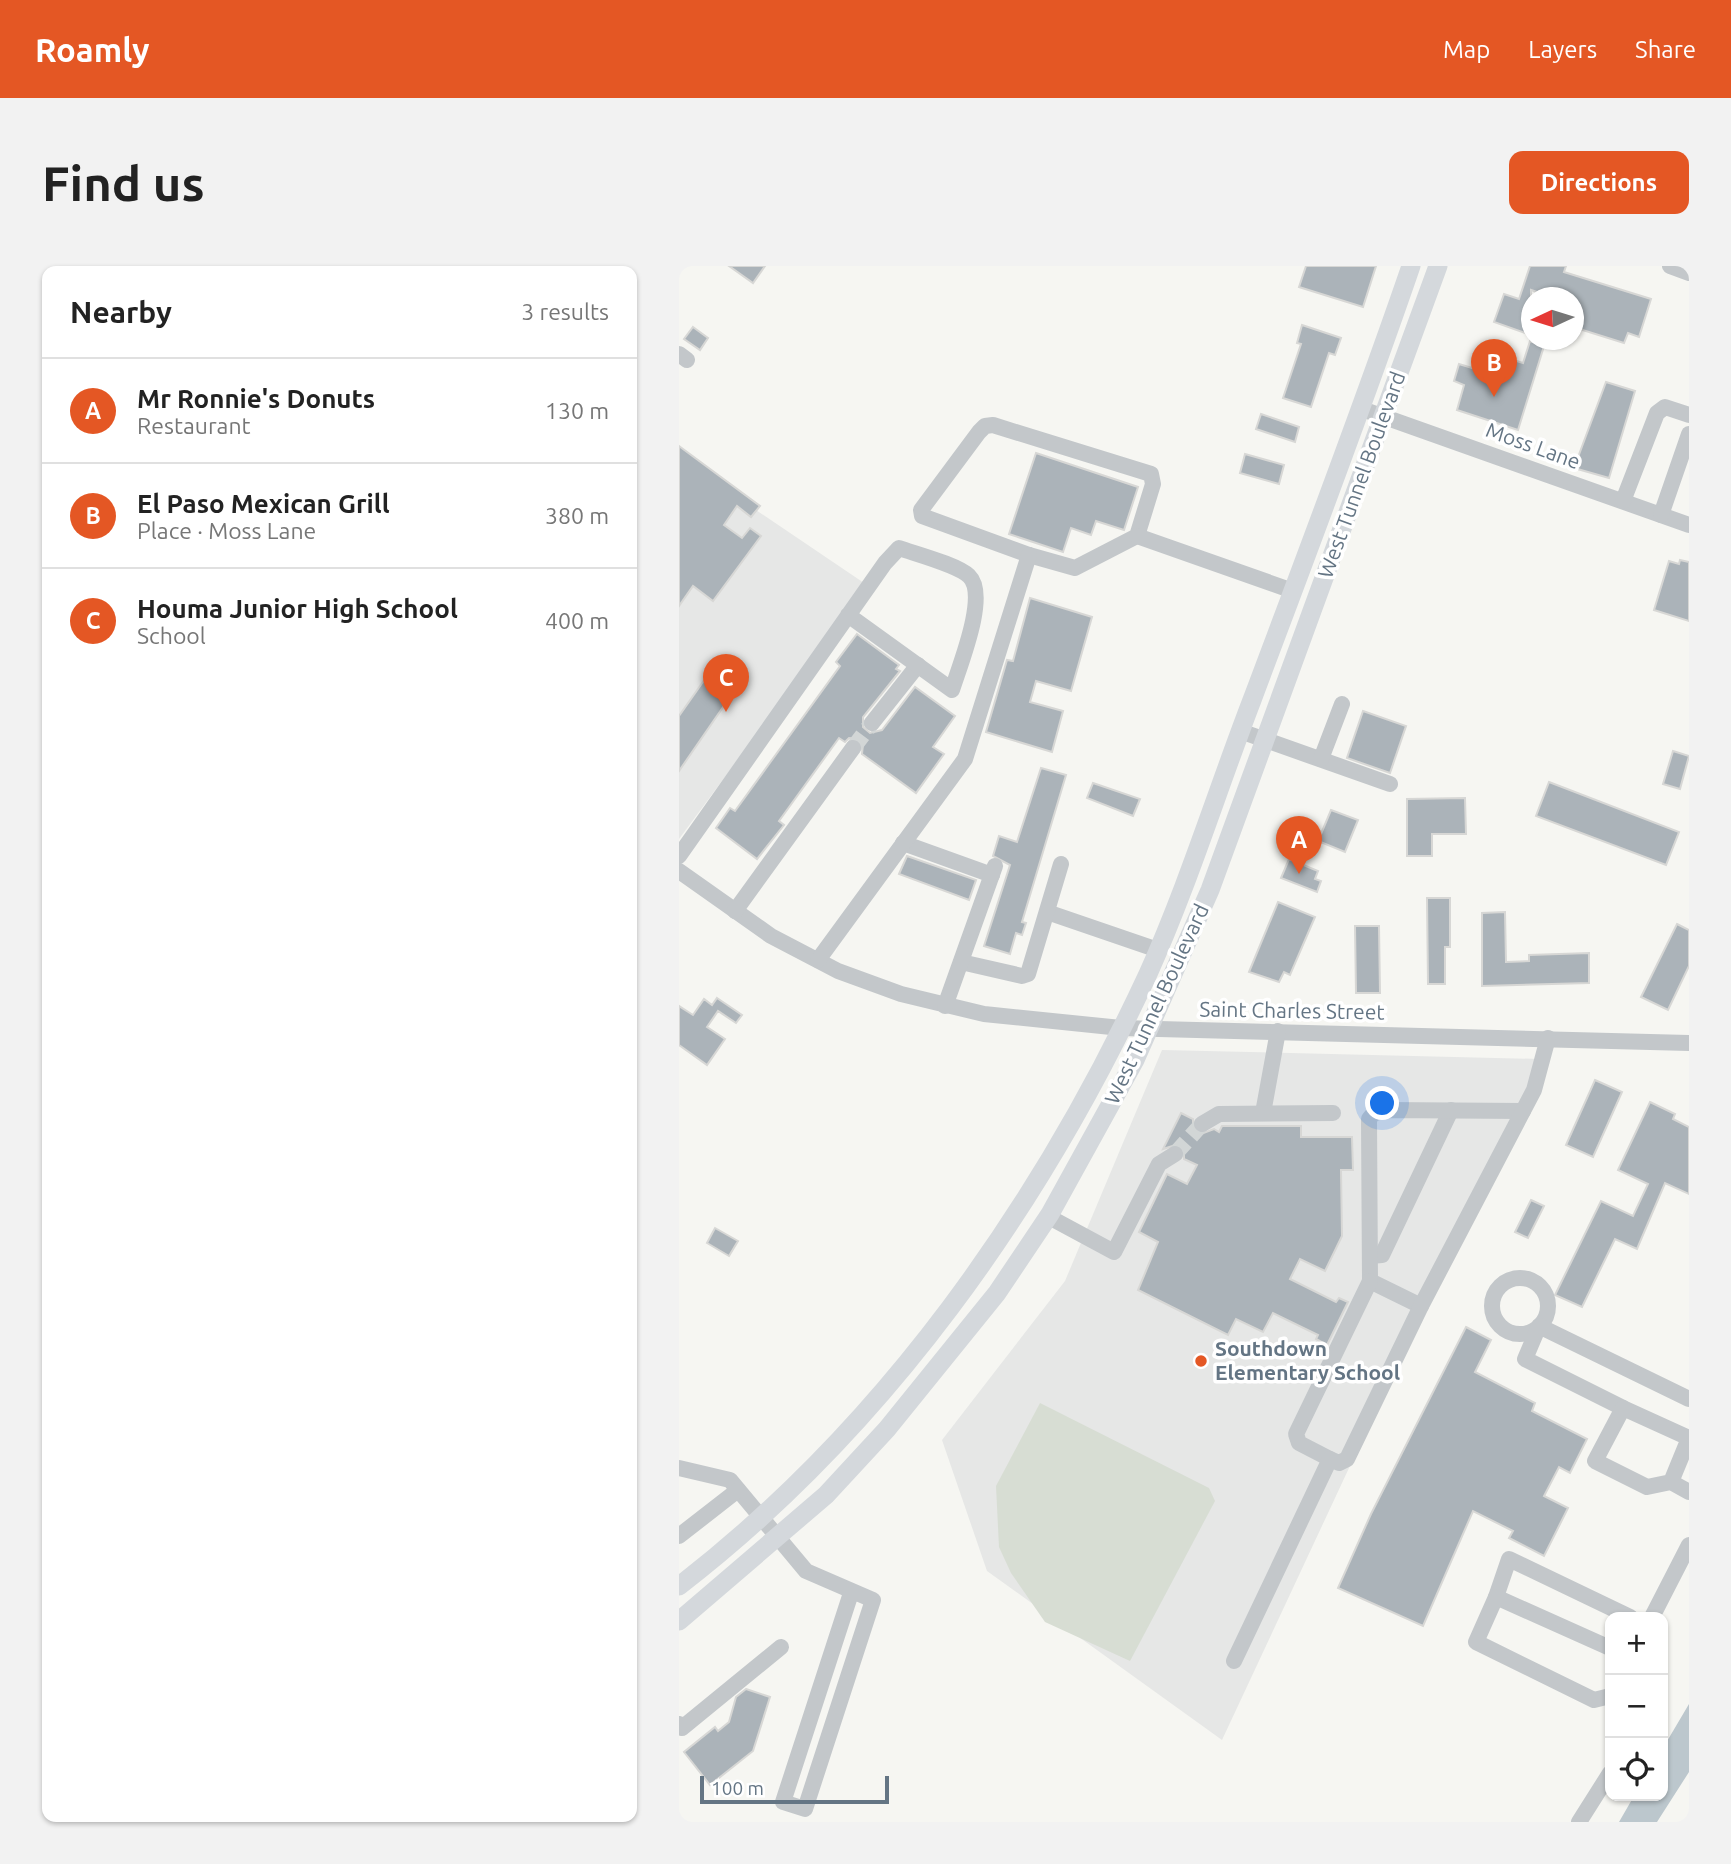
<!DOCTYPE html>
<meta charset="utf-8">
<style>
body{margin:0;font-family:Ubuntu,sans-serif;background:#f2f2f2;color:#222}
.controls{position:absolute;right:21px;bottom:21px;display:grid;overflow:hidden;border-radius:14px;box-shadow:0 2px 5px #0004}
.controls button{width:63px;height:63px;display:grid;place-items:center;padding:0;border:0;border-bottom:2px solid #e0e0e0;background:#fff;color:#222;font:35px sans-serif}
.compass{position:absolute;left:842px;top:21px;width:63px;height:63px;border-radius:50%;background:#fff;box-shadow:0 2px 5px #0004;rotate:266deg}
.scale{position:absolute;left:21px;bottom:18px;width:189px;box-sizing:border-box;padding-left:7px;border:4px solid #647584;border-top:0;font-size:19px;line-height:24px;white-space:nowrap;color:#647584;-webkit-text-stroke:5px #fff;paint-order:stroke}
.you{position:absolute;left:704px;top:838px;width:24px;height:24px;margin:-18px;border:5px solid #fff;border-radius:50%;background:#1a73e8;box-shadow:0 0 0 10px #1a73e833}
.badge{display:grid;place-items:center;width:46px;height:46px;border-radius:50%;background:#e45724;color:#fff;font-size:23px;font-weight:700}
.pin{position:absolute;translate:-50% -58px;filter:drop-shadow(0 2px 4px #0008)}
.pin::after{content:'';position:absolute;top:37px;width:24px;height:21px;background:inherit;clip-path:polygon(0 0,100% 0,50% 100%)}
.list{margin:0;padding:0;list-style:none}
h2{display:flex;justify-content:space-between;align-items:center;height:91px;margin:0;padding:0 28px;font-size:30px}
h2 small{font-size:23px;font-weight:400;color:#767676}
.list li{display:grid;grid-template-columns:46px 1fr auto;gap:21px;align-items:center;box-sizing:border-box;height:105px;padding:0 28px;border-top:2px solid #e0e0e0}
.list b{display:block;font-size:26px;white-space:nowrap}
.list p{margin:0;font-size:23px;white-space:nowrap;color:#767676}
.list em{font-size:23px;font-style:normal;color:#767676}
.icon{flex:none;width:38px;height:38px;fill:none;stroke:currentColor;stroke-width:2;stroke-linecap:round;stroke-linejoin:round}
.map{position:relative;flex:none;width:1010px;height:1556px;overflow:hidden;border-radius:14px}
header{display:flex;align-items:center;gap:42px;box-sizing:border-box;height:98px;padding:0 35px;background:#e45724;color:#fff}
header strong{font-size:33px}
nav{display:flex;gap:38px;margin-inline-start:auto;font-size:24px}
.intro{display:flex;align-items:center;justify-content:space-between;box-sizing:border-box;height:168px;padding:0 42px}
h1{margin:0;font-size:49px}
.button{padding:18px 32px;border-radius:14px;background:#e45724;color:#fff;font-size:24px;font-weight:700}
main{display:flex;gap:42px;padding:0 42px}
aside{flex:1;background:#fff;border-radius:14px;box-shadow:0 2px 5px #0004}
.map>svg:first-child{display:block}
.built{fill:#e6e7e6}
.pitch{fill:#d7ddd3}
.water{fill:#bcc7cd}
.building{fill:#abb3b9;stroke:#d7d7d5;stroke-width:2}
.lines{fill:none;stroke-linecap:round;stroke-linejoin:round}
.minor-tunnel{stroke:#d2d6d6;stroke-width:16;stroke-dasharray:16 8;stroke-linecap:butt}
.minor{stroke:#c3c7ca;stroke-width:16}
.major{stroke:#d4d8dc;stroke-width:19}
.poi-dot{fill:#e45724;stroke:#fff;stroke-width:2.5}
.labels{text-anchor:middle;stroke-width:7;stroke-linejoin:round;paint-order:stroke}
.street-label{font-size:21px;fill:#647584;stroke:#fff}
.poi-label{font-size:21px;font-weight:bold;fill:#647584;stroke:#fff;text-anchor:start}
</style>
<header>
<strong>Roamly</strong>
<nav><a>Map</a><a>Layers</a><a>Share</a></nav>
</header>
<div class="intro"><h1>Find us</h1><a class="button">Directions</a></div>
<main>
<aside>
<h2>Nearby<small>3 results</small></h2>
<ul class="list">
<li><span class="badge">A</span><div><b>Mr Ronnie's Donuts</b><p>Restaurant</p></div><em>130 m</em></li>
<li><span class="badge">B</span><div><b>El Paso Mexican Grill</b><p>Place · Moss Lane</p></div><em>380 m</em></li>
<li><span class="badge">C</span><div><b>Houma Junior High School</b><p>School</p></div><em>400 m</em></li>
</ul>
</aside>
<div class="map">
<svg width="1010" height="1556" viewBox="0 0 1010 1556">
<rect width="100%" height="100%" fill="#f6f6f2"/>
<g class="built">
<path d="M0,192L188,319L0,573Z"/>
<path d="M483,784L861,793L543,1474L308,1305L263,1174L386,1015Z"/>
</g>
<path class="pitch" d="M361,1137L530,1222L536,1235L451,1395L366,1356L332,1307L320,1281L317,1220Z"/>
<path class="water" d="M1010,1438V1506L978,1556H940L955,1530H984V1482Z"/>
<g class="building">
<path d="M50,0H86L74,17Z"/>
<path d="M627,0H697L684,41L620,21Z"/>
<path d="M851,0H887L885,6L972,33L960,71L949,67L945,77L894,61V32H876L852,24V49L846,67L815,56L825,28L840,33Z"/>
<path d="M623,59L662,72L656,89L650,87L632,141L604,132L622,78L618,77Z"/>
<path d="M14,61L29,72L21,84L5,73Z"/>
<path d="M851,75L865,80L839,164L778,144L785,119L775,115L780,98L793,102L799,83L844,97Z"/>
<path d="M927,116L956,125L930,212L895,202Z"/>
<path d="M582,148L620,161L616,176L577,163Z"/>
<path d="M0,180L81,240L72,251L58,240L45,259L63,272L71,262L82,270L34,335L14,320L0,340Z"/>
<path d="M357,187L459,221L445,264L417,255L412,269L392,262L384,286L330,268Z"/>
<path d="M566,188L605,199L600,218L561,207Z"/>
<path d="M1001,294L1010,296V355L975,344L990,295L1000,298Z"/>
<path d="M351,332L413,351L392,425L357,415L351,436L384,445L373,486L307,466L328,394L334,395Z"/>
<path d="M178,368L220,399L217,403L221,405L184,451V461L191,467L203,464L236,421L276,450L254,481L265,488L237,527L183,488L184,478L180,473L170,472L166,476L160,472L100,555L105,559L78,593L37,562L51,542L56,545L161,400L157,396Z"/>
<path d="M26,413L51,431L0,505V450Z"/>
<path d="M684,445L727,460L711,507L668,492Z"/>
<path d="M994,485L1010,490L1001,523L984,518Z"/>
<path d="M362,502L387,509L343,656L347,657L343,669L337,667L331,688L305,680L331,599L314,590L320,570L338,576Z"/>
<path d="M870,516L1000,566L987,599L857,550Z"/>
<path d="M414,517L461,533L454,550L408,532Z"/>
<path d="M786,532L787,568H753V590H728V533Z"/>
<path d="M652,544L679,554L666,586L639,575Z"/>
<path d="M228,590L297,614L290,634L220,608Z"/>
<path d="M610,593L639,605L636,613L642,615L638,626L602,612Z"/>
<path d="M748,632H771V681H766V718H749Z"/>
<path d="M599,636L636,651L611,709L605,706L600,716L570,706Z"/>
<path d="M826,646L827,696L850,695V689L910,687V717L803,720V647Z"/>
<path d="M998,658L1010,664V700L989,744L962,731Z"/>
<path d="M676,660H700L701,727H677Z"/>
<path d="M38,732L63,749L57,757L39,745L28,761L46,773L28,799L0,779V740L14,749L25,733L33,739Z"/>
<path d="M916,814L943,826L914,891L887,879Z"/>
<path d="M971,836L996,848L994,853L1010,861V928L986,917L958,983L936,973L903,1041L876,1029L922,935L954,950L969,918L939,904Z"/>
<path d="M502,847L514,853V863L522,868L535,863L540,866L543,860H622V871H673L674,904H662L663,970L646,1005L621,993L611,1013L657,1036L660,1032L669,1036L648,1079L637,1073L639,1069L594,1047L584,1066L557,1053L549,1069L459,1024L479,976L460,966L488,908L508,918L518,899L505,893V883L500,878L484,883Z"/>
<path d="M852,934L865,940L849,972L836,966Z"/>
<path d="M36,962L59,975L50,990L28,977Z"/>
<path d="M787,1061L812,1074L796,1106L856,1137L853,1145L908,1173L891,1207L880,1201L865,1230L889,1242L865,1290L830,1272L834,1265L794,1245L744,1360L659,1322L692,1248Z"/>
<path d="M67,1423L91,1431L74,1485L31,1519L5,1486L36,1461L39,1465L50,1456L57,1431Z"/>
</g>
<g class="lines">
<g class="minor-tunnel">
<path d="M174,482L193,457"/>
<path d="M496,888L523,858"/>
</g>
<g class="minor">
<path d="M991,0L1010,7"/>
<path d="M0,88L8,94"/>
<path d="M683,143L1010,259"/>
<path d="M314,159L472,208L474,218L458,270L396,302L350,289L243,250L242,244L300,166L306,160Z"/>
<path d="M944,235L978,147L986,141L1010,149"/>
<path d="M982,249L1010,168"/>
<path d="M458,270L614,325"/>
<path d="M193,457L239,399"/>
<path d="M561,465L711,518"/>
<path d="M642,493L663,438"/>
<path d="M224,577L313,609"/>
<path d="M0,590L206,297L220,282C237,288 279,299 290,310C310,329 280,401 273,424L169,349"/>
<path d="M0,605L92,670L159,705L222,728L305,748L442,762L1010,777"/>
<path d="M56,645L174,482"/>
<path d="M368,646L479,684"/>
<path d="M139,694L286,493L350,289"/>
<path d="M282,696L343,710L349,708L382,598"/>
<path d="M266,740L316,600"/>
<path d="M584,847L599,765"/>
<path d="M523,858L540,848L654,847"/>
<path d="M370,951L435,986L480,898L496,888"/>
<path d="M691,990L703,989L772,844"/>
<circle cx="841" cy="1040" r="28"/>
<path d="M742,1040L691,1015L690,853L694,848L705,844L844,845"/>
<path d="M944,1142L846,1093L860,1060L1010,1133"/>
<path d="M651,1193L620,1177L617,1168L691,1015"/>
<path d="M0,1202L51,1214L127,1305L194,1334L126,1543L104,1536L172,1327"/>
<path d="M992,1216L1010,1172L944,1142L916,1195L968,1221L992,1216L1010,1226"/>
<path d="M0,1270L59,1224"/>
<path d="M817,1331L830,1293L951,1351"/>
<path d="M973,1351L1010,1279"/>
<path d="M931,1382L817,1331L797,1376L915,1434L931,1430"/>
<path d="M555,1395L651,1193L660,1197L668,1193L742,1040L855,824L869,772"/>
<path d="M0,1458L3,1462L102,1381"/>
<path d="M900,1556L931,1507"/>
</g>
<g class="major">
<path d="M0,1320C205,1162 361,941 469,708C509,619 538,525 573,434C627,290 682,146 732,0"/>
<path d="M0,1355L147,1229L208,1163L318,1027L371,948L456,794L531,624L759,0"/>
</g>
</g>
<circle class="poi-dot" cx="522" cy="1095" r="7"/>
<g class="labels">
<g class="street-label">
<text transform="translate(854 180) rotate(20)" y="7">Moss Lane</text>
<text transform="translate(683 209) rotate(-70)" y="7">West Tunnel Boulevard</text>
<text transform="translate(478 738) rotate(-65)" y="7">West Tunnel Boulevard</text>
<text transform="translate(613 745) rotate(1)" y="7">Saint Charles Street</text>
</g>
<g class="poi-label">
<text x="536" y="1090">Southdown<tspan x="536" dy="24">Elementary School</tspan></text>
</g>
</g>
</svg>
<div class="controls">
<button>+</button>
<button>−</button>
<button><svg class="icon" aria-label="locate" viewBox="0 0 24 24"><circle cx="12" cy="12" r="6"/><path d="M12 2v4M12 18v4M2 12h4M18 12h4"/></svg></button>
</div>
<svg class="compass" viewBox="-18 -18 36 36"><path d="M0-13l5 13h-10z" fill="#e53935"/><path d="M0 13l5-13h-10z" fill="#767676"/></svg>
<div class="scale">100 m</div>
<div class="you"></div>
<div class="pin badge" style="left:620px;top:608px">A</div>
<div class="pin badge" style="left:815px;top:131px">B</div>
<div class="pin badge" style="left:47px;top:446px">C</div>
</div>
</main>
